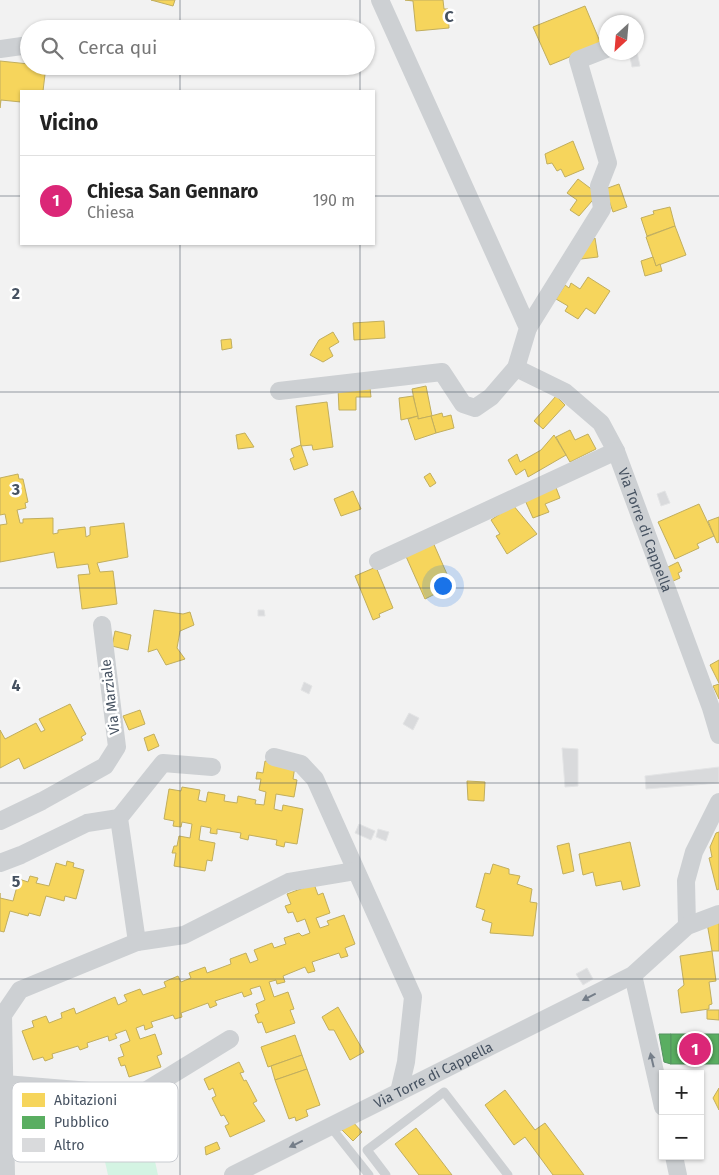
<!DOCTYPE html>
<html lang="it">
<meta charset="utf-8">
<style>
body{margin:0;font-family:"Fira Sans",sans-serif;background:#f2f2f2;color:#222}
.controls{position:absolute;right:15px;bottom:15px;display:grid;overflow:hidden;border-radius:0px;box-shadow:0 1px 4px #0004}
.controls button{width:45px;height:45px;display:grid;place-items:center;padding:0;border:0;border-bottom:1px solid #e0e0e0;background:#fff;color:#222;font:25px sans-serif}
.compass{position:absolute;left:599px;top:15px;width:45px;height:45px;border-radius:50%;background:#fff;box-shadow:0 1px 4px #0004;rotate:206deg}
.you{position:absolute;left:442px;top:585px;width:18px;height:18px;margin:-12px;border:4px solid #fff;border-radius:50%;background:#1a73e8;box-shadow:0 0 0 8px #1a73e833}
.badge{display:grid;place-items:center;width:32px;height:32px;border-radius:50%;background:#db2777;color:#fff;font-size:16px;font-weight:700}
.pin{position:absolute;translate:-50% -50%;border:2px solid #fff;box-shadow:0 1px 5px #0006}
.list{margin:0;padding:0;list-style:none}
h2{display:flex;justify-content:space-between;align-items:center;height:65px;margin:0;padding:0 20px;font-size:21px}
h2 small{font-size:16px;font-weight:400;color:#767676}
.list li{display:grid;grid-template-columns:32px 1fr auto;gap:15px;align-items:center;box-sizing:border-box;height:90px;padding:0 20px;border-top:1px solid #e0e0e0}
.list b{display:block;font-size:19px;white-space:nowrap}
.list p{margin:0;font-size:16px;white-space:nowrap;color:#767676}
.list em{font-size:16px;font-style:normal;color:#767676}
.icon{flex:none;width:28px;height:28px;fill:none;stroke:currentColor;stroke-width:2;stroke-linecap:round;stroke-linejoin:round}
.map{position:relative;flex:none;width:719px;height:1175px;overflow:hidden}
.search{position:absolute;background:#fff;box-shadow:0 1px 4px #0004;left:20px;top:20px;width:355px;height:55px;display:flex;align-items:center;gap:12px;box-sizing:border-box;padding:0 18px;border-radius:28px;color:#767676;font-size:19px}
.panel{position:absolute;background:#fff;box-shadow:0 1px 4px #0004;left:20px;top:90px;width:355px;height:155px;border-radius:0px}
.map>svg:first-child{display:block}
.green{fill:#d4f4e3}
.homes{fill:#f6d55c;stroke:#c1ae5e}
.public{fill:#5aae61;stroke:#549261}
.building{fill:#d9dadc;stroke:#e3e4e5}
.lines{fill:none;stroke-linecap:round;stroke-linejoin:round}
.lane{stroke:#cdd0d3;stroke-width:9}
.street{stroke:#cdd0d3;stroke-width:18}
.oneway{fill:#757e89}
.grid{fill:none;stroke:#465261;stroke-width:1;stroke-opacity:0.55}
.labels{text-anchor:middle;stroke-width:5;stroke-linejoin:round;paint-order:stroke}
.street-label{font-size:14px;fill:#465261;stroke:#fff}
.key{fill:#fff;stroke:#c8cbd0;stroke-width:1}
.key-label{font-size:14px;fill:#465261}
.grid-label{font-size:16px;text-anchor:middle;font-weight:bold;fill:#465261;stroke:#fff;stroke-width:5;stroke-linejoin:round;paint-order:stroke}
</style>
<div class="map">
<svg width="719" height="1175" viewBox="0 0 719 1175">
<rect width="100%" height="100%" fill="#f2f2f2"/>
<path class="green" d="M143,1107L158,1175H108L96,1121Z"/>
<g class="homes">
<path d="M151,0H175L173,6Z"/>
<path d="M405,0H443L444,9H448L449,28L416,31L413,1Z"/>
<path d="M585,6L601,44L550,65L533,27Z"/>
<path d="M0,61L29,64V66H46L43,91H21V102L1,100L0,108Z"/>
<path d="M573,141L584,169L565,177L561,169L557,171L552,163L547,164L545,154Z"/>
<path d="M578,179L598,194L579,216L570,210L577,200L567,193Z"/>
<path d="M619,184L627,207L613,212L605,189Z"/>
<path d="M670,207L675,226L647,236L641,218L654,214L653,211Z"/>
<path d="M675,226L686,255L656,266L646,237Z"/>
<path d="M595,238L598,257L581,259L582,252Z"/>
<path d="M653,257L656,266L660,264L662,271L645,276L641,261Z"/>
<path d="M588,277L610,291L595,314L586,308L578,319L565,311L568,306L556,299L565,285L569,288L571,283L580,289Z"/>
<path d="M384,321L385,338L354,340L353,323Z"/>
<path d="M333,332L339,342L329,348L333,356L323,362L310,355L319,340Z"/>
<path d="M231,339L232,348L222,350L221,340Z"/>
<path d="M426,386L432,416L418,419L412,389Z"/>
<path d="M338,388H370L371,397H356V410H339Z"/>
<path d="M413,396L418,416L401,420L399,398Z"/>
<path d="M556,396L565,405L543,429L534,421Z"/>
<path d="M327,402L333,447L313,450L312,445L301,446L296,406Z"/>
<path d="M442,413L443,417L451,415L454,428L436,433L431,416Z"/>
<path d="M418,416V419L431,416L436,433L415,440L408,419Z"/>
<path d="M570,430L575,440L588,434L596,449L570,462L556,437Z"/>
<path d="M245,433L254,447L238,449L236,435Z"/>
<path d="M554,435L566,455L528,477L525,469L516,475L508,460L517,454L520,462L541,450Z"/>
<path d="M301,445L308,465L294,470L290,459L294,457L291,449Z"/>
<path d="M430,473L436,483L430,487L424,477Z"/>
<path d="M18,474L19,479H23L28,502L25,503L26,508L17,510L20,523H23V519L53,518V534L58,533V530L85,527L86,537L90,535V527L124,523L128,557L97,563L100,572L113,571L117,604L82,609L78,575L90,574L88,564L57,568L54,552L0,562V525L7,524L5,514L0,515V478Z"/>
<path d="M555,485L560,498L545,504L549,512L533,518L524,498Z"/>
<path d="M353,491L361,509L341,516L334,499Z"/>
<path d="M699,504L714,536L697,544L699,548L675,559L658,522Z"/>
<path d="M513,505L537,534L507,554L496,536L500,534L491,520Z"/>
<path d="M719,517V542L717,543L708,521Z"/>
<path d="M432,540L450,581L437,587L439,592L425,599L404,552Z"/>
<path d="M678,562L682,571L678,573L680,578L671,582L664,569Z"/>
<path d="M376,567L393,608L379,614L380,617L373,620L355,576Z"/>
<path d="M154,610L183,614L190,612L194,625L180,631L177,648L185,659L166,665L157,649L148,652Z"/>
<path d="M115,631L131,635L128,650L112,646Z"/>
<path d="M719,660V683L710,665Z"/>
<path d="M719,684V699L713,686Z"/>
<path d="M70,704L86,734L81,737L83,740L24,769L19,758L0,768V730L5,739L36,723L41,732L45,730L39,719Z"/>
<path d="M140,710L145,724L129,730L123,716Z"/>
<path d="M154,734L159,746L148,751L144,738Z"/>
<path d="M265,761L295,766L293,779L297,780L294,797L276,794L274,809L282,811L283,805L303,809L297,844L285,842L284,847L276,845L277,840L249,835L248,840L240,838L241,833L217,829V834L210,833L211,828L201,826L199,840L215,843L212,861L207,860L205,871L174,866L176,853H172L174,846H177L179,836L190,838L192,824L182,822L181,827L173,826L174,821L164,819L169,789L181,791L182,787L200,790L198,800L206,802L208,792L225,795L224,801L237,803L238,796L256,800L255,804L264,805L266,792L259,790L261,779H256L257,772L263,773Z"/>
<path d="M467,781L485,782L484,801L468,800Z"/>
<path d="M719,832V889L717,890L709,858L712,857L710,847L716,833Z"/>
<path d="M630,842L640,886L623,890L621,881L596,886L593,872L583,875L579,854Z"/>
<path d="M569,843L574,871L563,874L557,846Z"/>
<path d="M67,861L74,863L73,867L84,870L76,899L65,896L64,901L46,896L40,916L29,913L28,916L10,911L4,932L0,931V893V898L13,901L19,879L28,882L30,876L38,878L36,883L49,886L56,863L66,866Z"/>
<path d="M493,864L509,869V874L520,876L517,884L532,889L530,902L537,903L533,936L490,933L492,923L482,920L485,910L476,907L485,873L490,874Z"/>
<path d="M314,884L318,895L323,893L330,913L316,918L320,928L329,925L327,921L344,915L355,944L345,948L348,956L341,958L339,953L312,962L315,971L308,973L305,967L283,976L285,982L277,984L276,980L269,982L274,997L288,992L294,1009L290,1010L295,1023L266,1033L262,1022L258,1023L255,1015L259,1013L256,1004L265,1000L260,986L250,989L252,994L244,997L242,992L215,1001L217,1005L210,1008L208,1003L181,1013L182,1017L175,1019L173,1015L151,1022L153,1027L145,1030L144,1025L136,1028L140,1039L155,1034L162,1054L157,1056L161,1067L129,1077L125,1065L121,1066L118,1058L124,1056L120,1045L130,1041L126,1030L115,1034L117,1038L109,1041L108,1036L87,1043L88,1047L80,1050L78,1046L52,1054L53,1058L45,1061L43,1057L33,1060L22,1031L34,1027L32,1021L46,1016L49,1023L62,1018L61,1013L74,1008L76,1014L115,997L118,1005L127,1001L124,995L140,989L143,995L166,987L164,982L178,976L181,982L191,978L189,973L205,967L207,973L231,964L230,959L246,953L250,963L258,960L254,950L272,943L274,948L286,944L284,938L299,933L302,936L310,933L305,919L297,922L293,912L288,913L285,906L291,904L287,894Z"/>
<path d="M719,918V951H712L707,923Z"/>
<path d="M712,951L716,981L709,982L712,1004L709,1005V1009L681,1013L678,990L684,985L680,956Z"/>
<path d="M338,1007L364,1052L350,1060L334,1030H329L322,1017Z"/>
<path d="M707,1010H719V1020L707,1019Z"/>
<path d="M295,1035L302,1055L268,1067L261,1047Z"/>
<path d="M302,1055L307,1069L275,1080L271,1066Z"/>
<path d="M239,1062L244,1072L240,1073L244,1081L246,1080L257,1101L253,1103L265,1121L230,1137L225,1126L229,1124L224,1115L221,1116L212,1098L216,1096L213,1088L209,1090L204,1079Z"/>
<path d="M307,1069L320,1105L306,1110L308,1116L296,1121L295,1117L289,1119L275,1080Z"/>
<path d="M719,1088V1110L713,1098Z"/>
<path d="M505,1090L535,1130L545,1123L584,1175H553L525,1137L514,1145L485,1105Z"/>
<path d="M352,1121L362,1132L353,1141L342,1130Z"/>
<path d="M416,1128L452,1175H419L395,1144Z"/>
<path d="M217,1142L220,1149L206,1155L205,1147Z"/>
</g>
<g class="public">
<path d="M659,1034H671V1064L664,1062Z"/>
<rect x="671" y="1034" width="48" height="30"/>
</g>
<g class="building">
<path d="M637,52L640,66L632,67L629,53Z"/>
<path d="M665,491L670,503L661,506L657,494Z"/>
<path d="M258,610H264L265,616H258Z"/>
<path d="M304,682L312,686L309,694L301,690Z"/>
<path d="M409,713L419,718L413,730L403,724Z"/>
<path d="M562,748L578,749V786L565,787Z"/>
<path d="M719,767V783L646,789L645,776Z"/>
<path d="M359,824L375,831L371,840L355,833Z"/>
<path d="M378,829L389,832L386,841L376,837Z"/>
<path d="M587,968L593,979L583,985L576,974Z"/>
</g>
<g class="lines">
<g class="lane">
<path d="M330,1126L369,1175"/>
<path d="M386,1175L367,1150L444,1092L508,1175"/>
</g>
<g class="street">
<path d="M0,49L29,45"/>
<path d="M528,328L602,209L599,186L608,163L578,60L606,49"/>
<path id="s1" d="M516,368L565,392L601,423L616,451L711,708L719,735"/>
<path d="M279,391L442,372L463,404L475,408L491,397L516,368L528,328L380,0"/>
<path d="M378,561L616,451"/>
<path d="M274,757L301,764L315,779L413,997L406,1062L399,1092"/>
<path d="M0,821L42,801L105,766L117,747L102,625"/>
<path d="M0,863L21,855L87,823L119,818"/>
<path d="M687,926L686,881L694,852L719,802"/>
<path d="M137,942L119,818L163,763L212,767"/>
<path d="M633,975L663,1107"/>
<path d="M5,1084L139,1095L230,1039"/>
<path d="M674,1156L678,1175"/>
<path d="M6,1175L3,1015L20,990L137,942L184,935L289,882L355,871"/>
<path id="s2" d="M233,1175L633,975L687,926L719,914"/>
</g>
</g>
<defs><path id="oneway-solid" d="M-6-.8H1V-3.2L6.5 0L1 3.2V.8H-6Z" transform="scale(1.25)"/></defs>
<g class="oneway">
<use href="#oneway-solid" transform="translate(589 997) rotate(153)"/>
<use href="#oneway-solid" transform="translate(652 1060) rotate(-103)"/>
<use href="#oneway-solid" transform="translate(296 1144) rotate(154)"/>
</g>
<path class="grid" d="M180,0V29M360,0V29M539,0V1175M180,66V91M360,66V91M0,196H21M374,196H719M180,244V1175M360,244V1175M0,392H719M0,588H719M0,783H719M0,979H719"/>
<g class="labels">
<g class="street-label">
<text dy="5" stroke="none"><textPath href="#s1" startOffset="218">Via Torre di Cappella</textPath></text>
<text transform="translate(110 697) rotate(-97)" y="5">Via Marziale</text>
<text dy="5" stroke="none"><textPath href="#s2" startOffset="224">Via Torre di Cappella</textPath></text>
</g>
</g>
<rect x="12" y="1082" width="166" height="80" rx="8" class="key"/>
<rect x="22" y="1093" width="23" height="14" fill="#f6d55c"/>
<rect x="22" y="1116" width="23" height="13" fill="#5aae61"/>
<rect x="22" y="1138" width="23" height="14" fill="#d9dadc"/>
<g class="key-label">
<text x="54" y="1105">Abitazioni</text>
<text x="54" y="1127">Pubblico</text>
<text x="54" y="1150">Altro</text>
</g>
<g class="grid-label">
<text x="449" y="22">C</text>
<text x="16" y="299">2</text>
<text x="16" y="495">3</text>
<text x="16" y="691">4</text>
<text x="16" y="887">5</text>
</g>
</svg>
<div class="controls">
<button>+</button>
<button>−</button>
</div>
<svg class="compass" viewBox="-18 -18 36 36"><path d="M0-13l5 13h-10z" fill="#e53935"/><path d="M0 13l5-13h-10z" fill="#767676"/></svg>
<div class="you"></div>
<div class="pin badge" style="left:695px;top:1049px">1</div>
<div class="search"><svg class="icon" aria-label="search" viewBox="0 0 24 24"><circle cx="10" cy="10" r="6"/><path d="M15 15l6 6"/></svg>Cerca qui</div>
<section class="panel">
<h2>Vicino<small></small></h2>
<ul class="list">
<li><span class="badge">1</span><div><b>Chiesa San Gennaro</b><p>Chiesa</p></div><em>190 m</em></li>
</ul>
</section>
</div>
